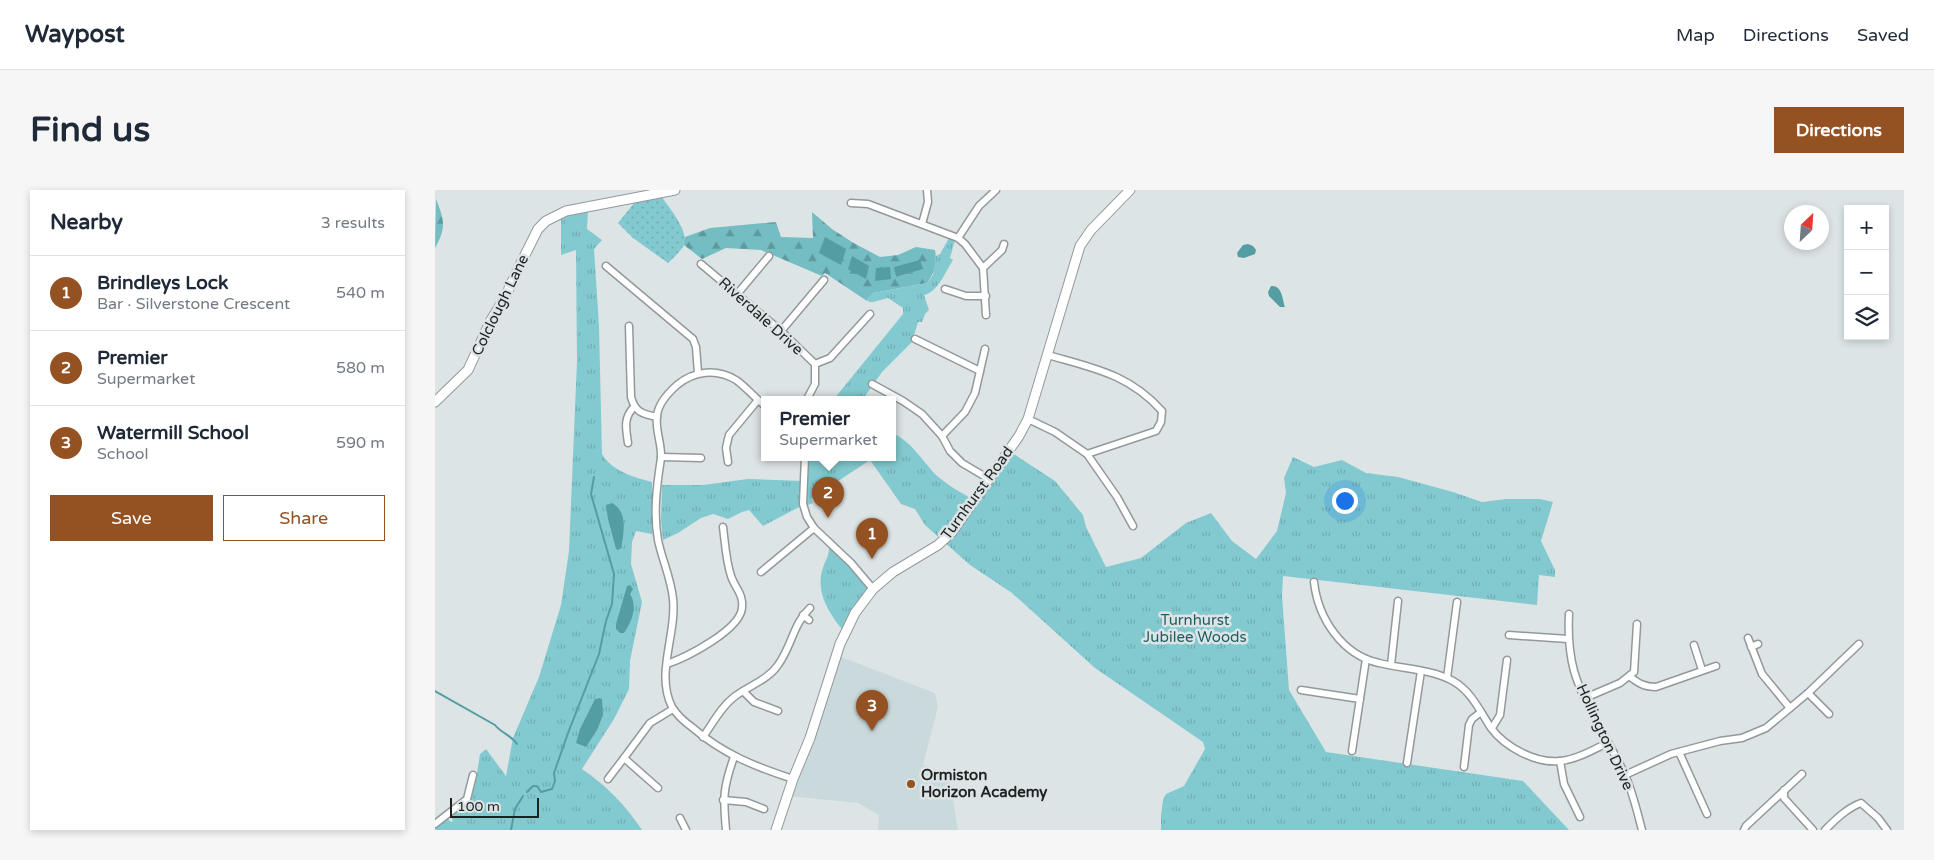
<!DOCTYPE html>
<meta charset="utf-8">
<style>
body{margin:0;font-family:"Varela Round",sans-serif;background:#f6f6f7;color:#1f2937}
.controls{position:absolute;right:15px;top:15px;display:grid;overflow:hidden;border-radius:0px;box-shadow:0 2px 8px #0003}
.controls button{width:45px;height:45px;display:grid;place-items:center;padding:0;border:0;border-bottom:1px solid #e0e1e3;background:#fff;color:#1f2937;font:25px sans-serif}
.compass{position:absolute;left:1349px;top:15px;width:45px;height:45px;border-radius:50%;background:#fff;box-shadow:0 2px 8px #0003;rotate:25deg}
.scale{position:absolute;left:15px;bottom:12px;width:89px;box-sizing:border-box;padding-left:5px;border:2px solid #1e2121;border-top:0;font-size:14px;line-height:18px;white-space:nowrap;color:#1e2121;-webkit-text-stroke:4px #dde4e5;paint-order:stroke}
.you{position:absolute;left:909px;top:310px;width:18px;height:18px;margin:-12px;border:4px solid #fff;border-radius:50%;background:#1a73e8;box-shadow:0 0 0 8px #1a73e833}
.badge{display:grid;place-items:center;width:32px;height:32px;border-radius:50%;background:#945121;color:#fff;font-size:16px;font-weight:700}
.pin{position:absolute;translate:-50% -41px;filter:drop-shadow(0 1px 2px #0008)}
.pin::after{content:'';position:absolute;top:26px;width:18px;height:15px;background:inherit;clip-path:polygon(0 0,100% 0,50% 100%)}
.popup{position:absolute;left:326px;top:206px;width:135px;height:65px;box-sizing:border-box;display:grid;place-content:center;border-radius:0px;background:#fff;filter:drop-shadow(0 1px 4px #0005);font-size:16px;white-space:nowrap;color:#747a83}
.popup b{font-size:19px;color:#1f2937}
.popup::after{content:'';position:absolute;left:50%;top:100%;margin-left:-10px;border:10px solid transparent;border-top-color:#fff}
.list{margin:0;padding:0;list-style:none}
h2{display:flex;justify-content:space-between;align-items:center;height:65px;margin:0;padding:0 20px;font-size:21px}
h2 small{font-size:16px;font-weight:400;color:#747a83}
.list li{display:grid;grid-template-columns:32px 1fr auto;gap:15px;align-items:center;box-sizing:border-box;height:75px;padding:0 20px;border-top:1px solid #e0e1e3}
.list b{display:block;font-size:19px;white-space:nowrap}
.list p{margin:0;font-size:16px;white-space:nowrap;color:#747a83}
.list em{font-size:16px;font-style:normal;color:#747a83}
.actions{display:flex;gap:10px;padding:15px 20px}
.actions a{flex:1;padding:11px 0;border:1px solid #945121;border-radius:0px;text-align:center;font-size:18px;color:#945121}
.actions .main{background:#945121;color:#fff}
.icon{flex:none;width:28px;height:28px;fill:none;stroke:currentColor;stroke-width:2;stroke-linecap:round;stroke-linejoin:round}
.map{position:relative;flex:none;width:1469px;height:640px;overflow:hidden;border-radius:0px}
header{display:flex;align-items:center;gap:30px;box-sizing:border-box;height:70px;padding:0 25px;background:#fff;border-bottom:1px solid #e0e1e3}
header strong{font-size:24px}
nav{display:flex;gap:28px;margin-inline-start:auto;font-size:18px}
.intro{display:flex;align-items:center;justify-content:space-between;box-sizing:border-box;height:120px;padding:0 30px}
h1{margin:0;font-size:35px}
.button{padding:12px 22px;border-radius:0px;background:#945121;color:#fff;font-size:18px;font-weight:700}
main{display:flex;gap:30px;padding:0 30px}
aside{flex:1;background:#fff;border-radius:0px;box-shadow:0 2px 8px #0003}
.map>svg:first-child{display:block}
.built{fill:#cadadc}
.grass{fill:url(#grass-dots)}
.forest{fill:url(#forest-firs);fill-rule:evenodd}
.park{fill:url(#park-tufts)}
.water{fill:#539da3}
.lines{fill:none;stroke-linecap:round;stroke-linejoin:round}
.stream{stroke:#539da3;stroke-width:2}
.street-casing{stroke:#93999a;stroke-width:9}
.secondary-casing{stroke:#93999a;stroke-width:11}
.street{stroke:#fff;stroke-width:6}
.secondary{stroke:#fff;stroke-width:9}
.poi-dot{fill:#945121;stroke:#dde4e5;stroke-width:2}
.labels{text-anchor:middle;stroke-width:5;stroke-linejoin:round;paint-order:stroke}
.street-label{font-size:15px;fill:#1e2121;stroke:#dde4e5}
.park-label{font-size:15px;fill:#1f5d62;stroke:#dde4e5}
.poi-label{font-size:15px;font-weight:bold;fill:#1e2121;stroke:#dde4e5;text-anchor:start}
</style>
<header>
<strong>Waypost</strong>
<nav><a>Map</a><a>Directions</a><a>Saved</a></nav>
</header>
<div class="intro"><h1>Find us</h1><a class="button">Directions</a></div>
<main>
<aside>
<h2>Nearby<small>3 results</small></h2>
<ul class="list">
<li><span class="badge">1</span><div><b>Brindleys Lock</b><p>Bar · Silverstone Crescent</p></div><em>540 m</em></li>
<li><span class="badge">2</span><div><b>Premier</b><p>Supermarket</p></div><em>580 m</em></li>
<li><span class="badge">3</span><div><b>Watermill School</b><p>School</p></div><em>590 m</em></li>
</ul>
<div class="actions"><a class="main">Save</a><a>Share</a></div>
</aside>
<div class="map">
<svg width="1469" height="640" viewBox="0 0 1469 640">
<defs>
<pattern id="grass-dots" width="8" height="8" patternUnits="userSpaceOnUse" patternTransform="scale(1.25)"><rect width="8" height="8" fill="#83cad0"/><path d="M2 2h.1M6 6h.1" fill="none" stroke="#71adb2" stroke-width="1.8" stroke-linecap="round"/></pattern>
<pattern id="forest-firs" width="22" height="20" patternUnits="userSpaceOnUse" patternTransform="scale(1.25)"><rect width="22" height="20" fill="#73bdc3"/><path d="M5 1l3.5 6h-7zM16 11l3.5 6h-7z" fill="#5e999e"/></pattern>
<pattern id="park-tufts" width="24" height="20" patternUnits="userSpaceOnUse" patternTransform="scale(1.25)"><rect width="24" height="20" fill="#83cad0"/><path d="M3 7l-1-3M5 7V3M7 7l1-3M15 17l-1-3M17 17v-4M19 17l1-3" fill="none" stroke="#71adb2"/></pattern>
</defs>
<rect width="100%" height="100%" fill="#dde4e5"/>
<path class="built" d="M401,465L500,503L503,517L488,575L514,584L523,640H443L444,625L423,613L353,606Z"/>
<path class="grass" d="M226,6C233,16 255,42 249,55C245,62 238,68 233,73L198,48L183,33L200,12Z"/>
<g class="forest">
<path d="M1,9C9,30 12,37 0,58Z"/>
<path d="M377,22L397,39L417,52L445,67L463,65L481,57L500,60C502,72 500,83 492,93L438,103L432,111L390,83L387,86L326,60L291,58L267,69L249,55L250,47L275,38L341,32L346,47L378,48ZM484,71L487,79L461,87L460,77Z"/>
</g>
<g class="park">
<path d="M153,20L152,39L167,50L159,59L164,136L167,264C177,281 198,287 217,292V344L201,341L197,352L196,374L207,412L195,471L194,499L179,529L147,579C171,595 191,616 207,640H0V638L13,629L16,632L18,631L16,627L35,610L40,596L45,564L51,559L71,586L78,548L104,487L126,415L134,361L142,171L141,60L126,65V27Z"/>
<path d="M514,48L520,50L515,68L518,70C511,81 502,103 489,105L494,120L490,124L487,132H483L477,152L447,182L428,209H399L468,124V118L453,108L438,112H434L432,108L438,103L492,93L498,85L501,66L505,64Z"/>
<path d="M457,243C475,250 487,270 500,284C512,295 525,302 539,310L574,261L620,291L648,325L651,337L671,377L706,368L751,333L776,323L797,351L821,369L842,341L851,303L849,288L858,267L879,277L907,270L931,283L963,287L1018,302L1047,312L1071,309H1105L1118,312L1106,351L1120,380V387L1104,385L1102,415L848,386L847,406L854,500L891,562L1088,591L1134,640H726V625L728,610L731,604L749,596L770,559L768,552L660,478L577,403L535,375L490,335L480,319L466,314L435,270L376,309L378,313L368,317V315L328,336L314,320L307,322L293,329L278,324L266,328L243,343L228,350L226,331L227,295H268L313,289L368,291L370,267H457Z"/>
<path d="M395,352L438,399L410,443C397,427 383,408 386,386C387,379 389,374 392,368C394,364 394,357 395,352Z"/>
</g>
<g class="water">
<path d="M390,47L411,59L406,75L384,63Z"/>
<path d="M813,54L818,56L821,60L820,64L809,68L803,67L802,63L808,55Z"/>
<path d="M417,66L434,76L431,89L413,79Z"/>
<path d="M485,70L488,79L461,87L459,77Z"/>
<path d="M455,77L456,89L440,91L441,78Z"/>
<path d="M836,96C847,95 847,108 850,117H845L834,106L833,102Z"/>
<path d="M177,313C193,322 189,342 186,358L183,360L181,359L173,329L171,315Z"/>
<path d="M195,395L198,399L195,404C203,417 197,431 189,443H185L181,439V434L192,396Z"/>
<path d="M165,508L167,509L168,525L162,540L151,557L141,553L145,539L160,509Z"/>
</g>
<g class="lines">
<g class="stream">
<path d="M0,501L60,535C66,543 76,545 82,554"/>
<path d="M92,602L98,596H102L106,602L117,599L120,591L119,583L133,543L164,464L171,431L177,414L179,384L156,304L159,287"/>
<path d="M76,640L80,619L88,606"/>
</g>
<g class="street-casing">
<g id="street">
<path d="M416,13L433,14L523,48L530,54L548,78L551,125"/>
<path d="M487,34L493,12L492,0"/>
<path d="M523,48L544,16L561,0"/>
<path d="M266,74L346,141L380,174V194L372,209"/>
<path d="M171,76L258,149L261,157L263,183"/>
<path d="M548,78L567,60L569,54"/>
<path d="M510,99L531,106H551"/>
<path d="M303,103L334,66"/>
<path d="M194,136L196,207C200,222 207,224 222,227"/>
<path d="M346,141L389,90"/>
<path d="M480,149L545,181"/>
<path d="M613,165C658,178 694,184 727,221L726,232L721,241L652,264"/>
<path d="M380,174L395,168L435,124"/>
<path d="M437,194L468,211L487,224L507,246L515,261L527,273L554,289"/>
<path d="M329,215C320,208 311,197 301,190C281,178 259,181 242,195C233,203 223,214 222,226C220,240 227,254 226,268C222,294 218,323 223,350C227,370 236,388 238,409C242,444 220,483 237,517C242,525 251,533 258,538C288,564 321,577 358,589"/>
<path d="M593,229L620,242L652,264L682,307L698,336"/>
<path d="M507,246L530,222L540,203L550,159"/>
<path d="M193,253C191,239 188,228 199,217"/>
<path d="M226,267L266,268"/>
<path d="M370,267L368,314L372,327L379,338L416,373L438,399"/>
<path d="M293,272L291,258L294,245L323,210"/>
<path d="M326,382L379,338"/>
<path d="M879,392C883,428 907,465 944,473C968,479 996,479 1018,491C1036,501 1045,521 1056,538C1070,557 1101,574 1126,571C1142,569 1158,560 1172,553"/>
<path d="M1134,424C1133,443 1134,462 1139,481C1150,518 1174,550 1190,585C1198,603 1202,621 1207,640"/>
<path d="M368,425L374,430"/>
<path d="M1074,445L1133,449"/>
<path d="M1313,448L1327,484L1355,518"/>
<path d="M1259,455L1267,480"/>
<path d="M1316,457L1323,454"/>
<path d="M232,474C252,467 305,440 307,418C309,405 300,398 296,386C291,371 290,353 288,337"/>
<path d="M956,475L963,411"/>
<path d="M1194,486C1203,493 1209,497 1221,497L1281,476"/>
<path d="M1012,488L1022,412"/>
<path d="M866,500L925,509"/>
<path d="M308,501L319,512L343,521"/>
<path d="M1373,503L1394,524"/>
<path d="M1150,508L1185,493L1199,482L1202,434"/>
<path d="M1057,538L1065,525L1072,470"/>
<path d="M268,547C278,533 286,517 299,507C313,496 333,490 343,475C357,456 358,434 375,418"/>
<path d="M917,561L931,469"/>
<path d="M1244,562L1272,624"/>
<path d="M1125,571L1129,594L1145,627"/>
<path d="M972,573L986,481"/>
<path d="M1029,577L1034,535L1037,529L1046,522"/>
<path d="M1190,585L1236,564L1285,551L1307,548L1331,538L1373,503L1424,454"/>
<path d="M173,589L189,568"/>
<path d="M223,598L189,568L215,533L238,519"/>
<path d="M1349,600V608L1378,640"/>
<path d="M288,610L311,612L329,619"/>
<path d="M245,628L251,640"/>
<path d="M0,634L32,609L38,585"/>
<path d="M291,640C288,607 288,598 299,567"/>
<path d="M1309,640L1311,636L1367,584"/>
<path d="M1390,640C1400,630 1412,618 1426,613L1443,628L1452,640"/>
</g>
</g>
<g class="secondary-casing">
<g id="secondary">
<path d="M0,212L33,180L56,130L70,107L87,71L103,39L111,31L131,21L240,0"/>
<path d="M341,640L358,589L375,548L405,454L420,423L438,399L458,382L503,355L517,342L584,246L593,229L645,56L656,40L695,0"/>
</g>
</g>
<use href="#street" class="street"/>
<use href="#secondary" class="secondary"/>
</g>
<circle class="poi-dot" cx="476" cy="594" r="5"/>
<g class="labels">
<g class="street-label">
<text transform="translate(65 115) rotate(-64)" y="5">Colclough Lane</text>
<text transform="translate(326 126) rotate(42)" y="5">Riverdale Drive</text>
<text transform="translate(542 303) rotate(-54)" y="5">Turnhurst Road</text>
<text transform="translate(1170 547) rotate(65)" y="5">Hollington Drive</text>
</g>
<g class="park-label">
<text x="760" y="435">Turnhurst<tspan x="760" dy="17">Jubilee Woods</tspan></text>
</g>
<g class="poi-label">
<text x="486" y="590">Ormiston<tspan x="486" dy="17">Horizon Academy</tspan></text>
</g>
</g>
</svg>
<div class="controls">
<button>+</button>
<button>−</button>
<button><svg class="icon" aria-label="layers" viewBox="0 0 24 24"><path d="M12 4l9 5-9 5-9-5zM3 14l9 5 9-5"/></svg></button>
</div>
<svg class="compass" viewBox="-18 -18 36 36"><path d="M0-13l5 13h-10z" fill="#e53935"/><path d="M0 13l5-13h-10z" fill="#747a83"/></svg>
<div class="scale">100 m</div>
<div class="you"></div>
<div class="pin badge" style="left:437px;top:369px">1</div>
<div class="pin badge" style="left:393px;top:328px">2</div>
<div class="popup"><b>Premier</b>Supermarket</div>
<div class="pin badge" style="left:437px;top:541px">3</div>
</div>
</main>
